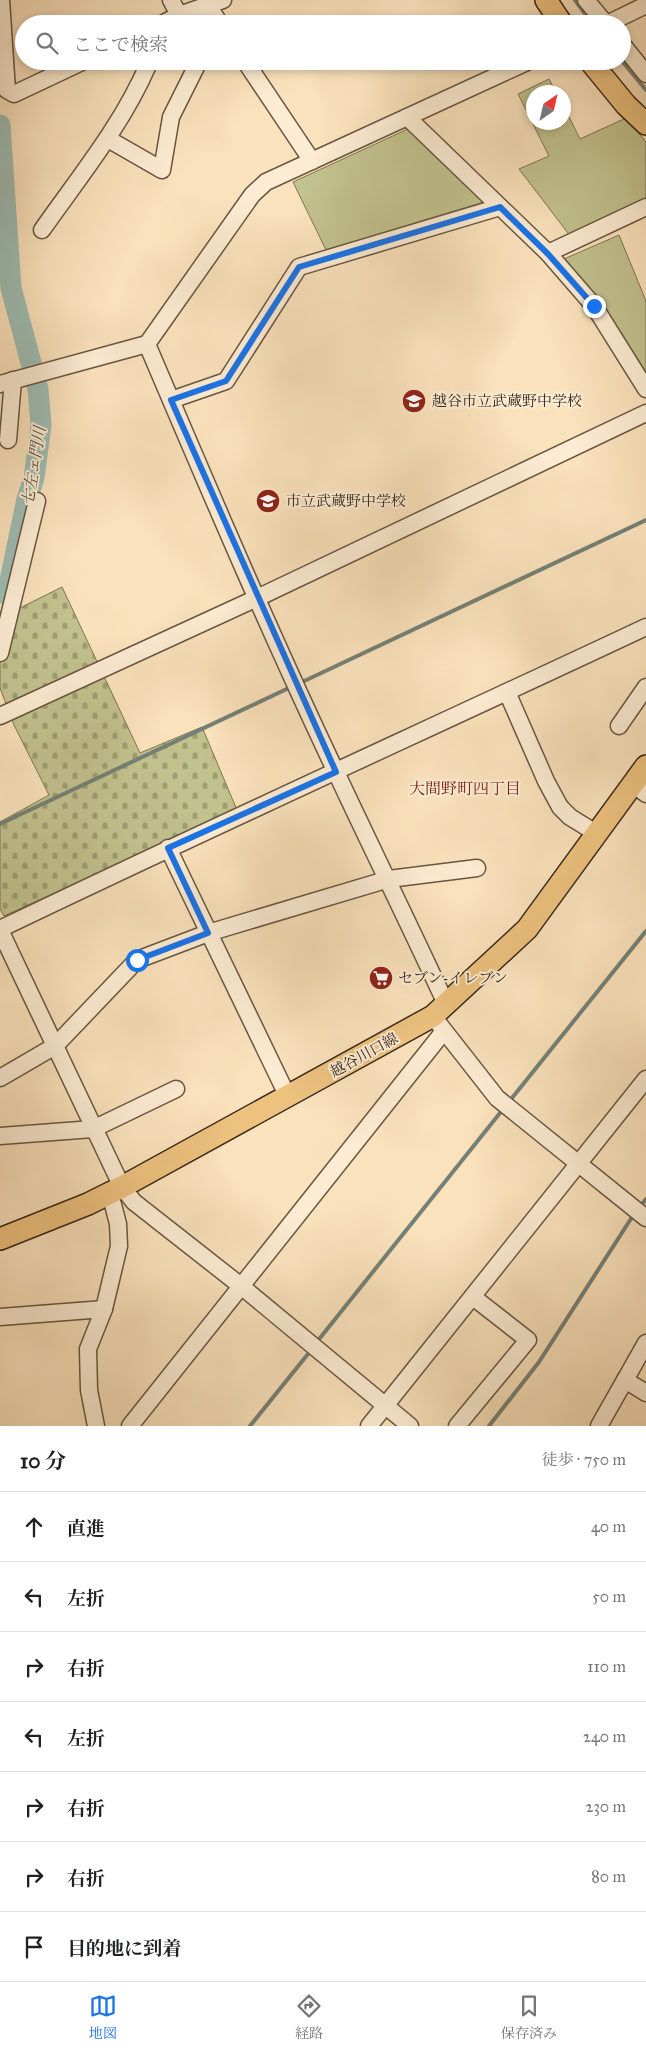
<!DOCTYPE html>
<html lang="ja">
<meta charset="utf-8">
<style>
body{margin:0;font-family:"IM FELL Great Primer","Noto Serif JP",serif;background:#f2f2f2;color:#202124}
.compass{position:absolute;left:526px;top:85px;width:45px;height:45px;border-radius:50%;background:#fff;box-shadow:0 2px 8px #0003;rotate:34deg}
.stop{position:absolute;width:15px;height:15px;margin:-11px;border:4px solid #1a73e8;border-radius:50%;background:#fff}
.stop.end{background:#1a73e8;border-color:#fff;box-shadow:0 1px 5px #0008}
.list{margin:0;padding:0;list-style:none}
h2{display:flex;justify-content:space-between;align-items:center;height:65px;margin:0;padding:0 20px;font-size:21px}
h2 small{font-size:16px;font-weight:400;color:#757577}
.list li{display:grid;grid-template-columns:32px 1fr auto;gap:15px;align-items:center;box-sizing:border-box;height:70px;padding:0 20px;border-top:1px solid #e0e0e0}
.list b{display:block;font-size:19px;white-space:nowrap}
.list em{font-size:16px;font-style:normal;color:#757577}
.icon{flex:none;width:28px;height:28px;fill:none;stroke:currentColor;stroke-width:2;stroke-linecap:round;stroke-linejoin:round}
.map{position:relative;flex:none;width:646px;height:1426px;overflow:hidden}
.search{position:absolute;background:#fff;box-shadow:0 2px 8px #0003;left:15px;right:15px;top:15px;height:55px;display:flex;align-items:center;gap:12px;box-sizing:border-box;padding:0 18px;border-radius:28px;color:#757577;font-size:19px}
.sheet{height:555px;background:#fff}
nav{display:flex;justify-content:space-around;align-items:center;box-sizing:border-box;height:70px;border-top:1px solid #e0e0e0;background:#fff;font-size:14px;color:#757577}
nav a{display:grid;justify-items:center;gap:2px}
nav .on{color:#1a73e8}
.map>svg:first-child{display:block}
.green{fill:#c2c28e;stroke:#7c7554}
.cemetery{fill:url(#cemetery-stones);stroke:#7c7554}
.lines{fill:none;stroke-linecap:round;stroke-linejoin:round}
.stream{stroke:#758176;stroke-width:4}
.river{stroke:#9ebdb4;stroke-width:21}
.minor-casing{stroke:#685642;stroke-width:19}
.major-casing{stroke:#37281a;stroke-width:24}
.minor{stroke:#fcecd3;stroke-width:16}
.major{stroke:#edc17e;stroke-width:21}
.route{stroke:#1a73e8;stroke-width:6}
.labels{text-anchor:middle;stroke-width:4;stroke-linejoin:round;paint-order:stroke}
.poi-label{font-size:15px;fill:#37281a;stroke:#fcecd3;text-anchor:start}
.street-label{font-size:15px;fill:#37281a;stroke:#fcecd3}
.water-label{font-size:16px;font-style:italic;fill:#514d40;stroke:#fcecd3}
.neighbourhood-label{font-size:16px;fill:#7a1f14;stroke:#fcecd3}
</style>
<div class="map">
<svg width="646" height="1426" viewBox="0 0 646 1426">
<defs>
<pattern id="cemetery-stones" width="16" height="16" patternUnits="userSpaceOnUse" patternTransform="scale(1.25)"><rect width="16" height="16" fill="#c2c28e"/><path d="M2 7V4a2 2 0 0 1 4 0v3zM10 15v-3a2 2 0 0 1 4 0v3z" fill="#9e9e73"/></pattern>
</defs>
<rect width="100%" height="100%" fill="#fae2bc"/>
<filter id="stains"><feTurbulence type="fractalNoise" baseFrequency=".004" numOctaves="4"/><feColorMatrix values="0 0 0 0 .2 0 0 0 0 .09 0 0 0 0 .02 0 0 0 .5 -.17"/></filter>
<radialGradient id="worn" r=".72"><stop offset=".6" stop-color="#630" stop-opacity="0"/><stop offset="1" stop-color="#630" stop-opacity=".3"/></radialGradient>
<g class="green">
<path d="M549,79L556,92H534V122H564V107L580,139L626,118L646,142V201L571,237L519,169L549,156L518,94Z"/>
<path d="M410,128L487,201L326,250L293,182Z"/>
<path d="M619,235L646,301V380L566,269L564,259Z"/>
</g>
<path class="cemetery" d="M62,587L140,753L202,727L237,810L4,916L0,909V822L49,795L14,725L0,688V660L10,613Z"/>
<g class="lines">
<g class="stream">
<path d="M575,0L589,19"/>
<path d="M622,61L646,90"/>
<path d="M300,683L646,520"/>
<path d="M0,824L291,687"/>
<path d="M508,1103L646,931"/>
<path d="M640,1207L646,1199"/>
<path d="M316,1343L504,1108"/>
<path d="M250,1426L312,1349"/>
<path d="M489,1426L539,1362L634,1214"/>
</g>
<path class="river" d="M0,125L11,288L38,389L41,425L34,478L27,499L7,595"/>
<g class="minor-casing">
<g id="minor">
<path d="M1,0L7,90L14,94L84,61"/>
<path d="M171,0L179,15"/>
<path d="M586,0L606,24"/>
<path d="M208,5L220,24"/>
<path d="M162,24L179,15L223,0"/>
<path d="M607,24L646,5"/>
<path d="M622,44L646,74"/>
<path d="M245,61L312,161"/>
<path d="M407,117L548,253L594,306L646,389"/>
<path d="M108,139L162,170L171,117L199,61"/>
<path d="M42,230C80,176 122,125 148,65L147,61"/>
<path d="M548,253L646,207"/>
<path d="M147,344C208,487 269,631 336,772C372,849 410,926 446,1004"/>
<path d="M0,384L147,344L252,195L266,182L529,61"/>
<path d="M171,400L226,381L299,267L500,207"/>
<path d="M8,440L13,380"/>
<path d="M0,653L37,501"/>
<path d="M507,692L546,781L560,807L570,817L596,833"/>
<path d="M0,716L257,598L646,413"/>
<path d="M619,726L646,687"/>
<path d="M633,784L646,794"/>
<path d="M168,848L288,1097"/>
<path d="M0,929C214,826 431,728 646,627"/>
<path d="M0,930L122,1187L134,1202L241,1286L410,1426"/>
<path d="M439,1024L497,1098L646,1218"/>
<path d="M0,1078L55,1046L137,960L208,933L389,879L477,868"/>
<path d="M0,1136L93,1129L176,1089"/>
<path d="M0,1317L104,1309"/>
<path d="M625,1380L646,1393"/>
<path d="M96,1426L89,1390L88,1349L104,1309L119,1246L118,1224L110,1193"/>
<path d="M130,1426L444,1031"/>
<path d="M369,1426L646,1079"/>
<path d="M457,1426L528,1340L473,1297"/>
<path d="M599,1426L646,1343"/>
</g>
</g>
<g class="major-casing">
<g id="major">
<path d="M546,0L562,24"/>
<path d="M590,61L626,105L646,124"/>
<path d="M0,1239L88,1204L122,1187L433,1016L527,929L646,766"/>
</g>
</g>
<use href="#minor" class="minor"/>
<use href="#major" class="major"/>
</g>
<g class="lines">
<path class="route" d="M137,960L208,933L168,848L336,772L171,400L226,381L299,267L500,207L548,254L594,306"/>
</g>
<defs>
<g id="school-disc" transform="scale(1.25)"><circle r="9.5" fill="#8f2418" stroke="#fcecd3"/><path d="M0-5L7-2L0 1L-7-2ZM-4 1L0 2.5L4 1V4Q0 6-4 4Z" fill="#fff"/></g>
<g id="supermarket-disc" transform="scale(1.25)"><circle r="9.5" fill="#8f2418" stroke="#fcecd3"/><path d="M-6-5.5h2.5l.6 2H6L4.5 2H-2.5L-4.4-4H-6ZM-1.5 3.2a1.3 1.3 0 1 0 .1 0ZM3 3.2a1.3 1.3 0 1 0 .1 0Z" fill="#fff"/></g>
</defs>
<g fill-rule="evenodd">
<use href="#school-disc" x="414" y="401"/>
<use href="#school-disc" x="268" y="501"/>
<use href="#supermarket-disc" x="381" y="978"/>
</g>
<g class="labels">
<g class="poi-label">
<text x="432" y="406">越谷市立武蔵野中学校</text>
<text x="286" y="506">市立武蔵野中学校</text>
<text x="398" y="983">セブン-イレブン</text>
</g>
<g class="street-label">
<text transform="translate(364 1055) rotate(-29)" y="5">越谷川口線</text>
</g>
<g class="water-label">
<text transform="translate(33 466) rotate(-81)" y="6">七左ェ門川</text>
</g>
<g class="neighbourhood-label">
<text x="465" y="794">大間野町四丁目</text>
</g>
</g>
<rect width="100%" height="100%" filter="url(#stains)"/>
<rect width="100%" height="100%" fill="url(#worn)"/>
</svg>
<svg class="compass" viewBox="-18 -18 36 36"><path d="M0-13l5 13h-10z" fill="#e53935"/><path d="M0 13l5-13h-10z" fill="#757577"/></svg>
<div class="stop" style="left:137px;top:960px"></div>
<div class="stop end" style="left:594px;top:306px"></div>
<div class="search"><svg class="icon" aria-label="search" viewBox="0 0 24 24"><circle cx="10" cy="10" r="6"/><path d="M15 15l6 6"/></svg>ここで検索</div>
</div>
<section class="sheet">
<h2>10 分<small>徒歩 · 750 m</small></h2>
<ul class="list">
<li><svg class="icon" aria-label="ahead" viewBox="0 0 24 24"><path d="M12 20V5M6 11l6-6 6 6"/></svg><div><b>直進</b></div><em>40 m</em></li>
<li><svg class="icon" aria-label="left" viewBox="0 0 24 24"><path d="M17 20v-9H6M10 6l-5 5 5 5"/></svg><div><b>左折</b></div><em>50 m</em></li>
<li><svg class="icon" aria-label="right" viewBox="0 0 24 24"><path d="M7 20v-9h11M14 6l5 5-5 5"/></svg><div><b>右折</b></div><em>110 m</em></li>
<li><svg class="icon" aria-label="left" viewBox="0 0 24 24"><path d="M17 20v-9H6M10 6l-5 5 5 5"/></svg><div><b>左折</b></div><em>240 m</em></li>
<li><svg class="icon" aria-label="right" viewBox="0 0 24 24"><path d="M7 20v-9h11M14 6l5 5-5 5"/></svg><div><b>右折</b></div><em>230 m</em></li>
<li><svg class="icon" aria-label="right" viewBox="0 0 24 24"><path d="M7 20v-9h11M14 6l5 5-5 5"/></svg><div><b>右折</b></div><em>80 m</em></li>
<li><svg class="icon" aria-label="arrive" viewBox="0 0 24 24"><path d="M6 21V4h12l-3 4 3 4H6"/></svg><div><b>目的地に到着</b></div></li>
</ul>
</section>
<nav>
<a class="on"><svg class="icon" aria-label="map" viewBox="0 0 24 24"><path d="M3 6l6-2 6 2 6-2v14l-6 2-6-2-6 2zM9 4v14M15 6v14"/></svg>地図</a>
<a><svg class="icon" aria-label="directions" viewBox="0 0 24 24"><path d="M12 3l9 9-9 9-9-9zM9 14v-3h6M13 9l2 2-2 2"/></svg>経路</a>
<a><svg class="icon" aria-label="saved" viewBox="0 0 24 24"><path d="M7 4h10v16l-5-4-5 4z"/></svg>保存済み</a>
</nav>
